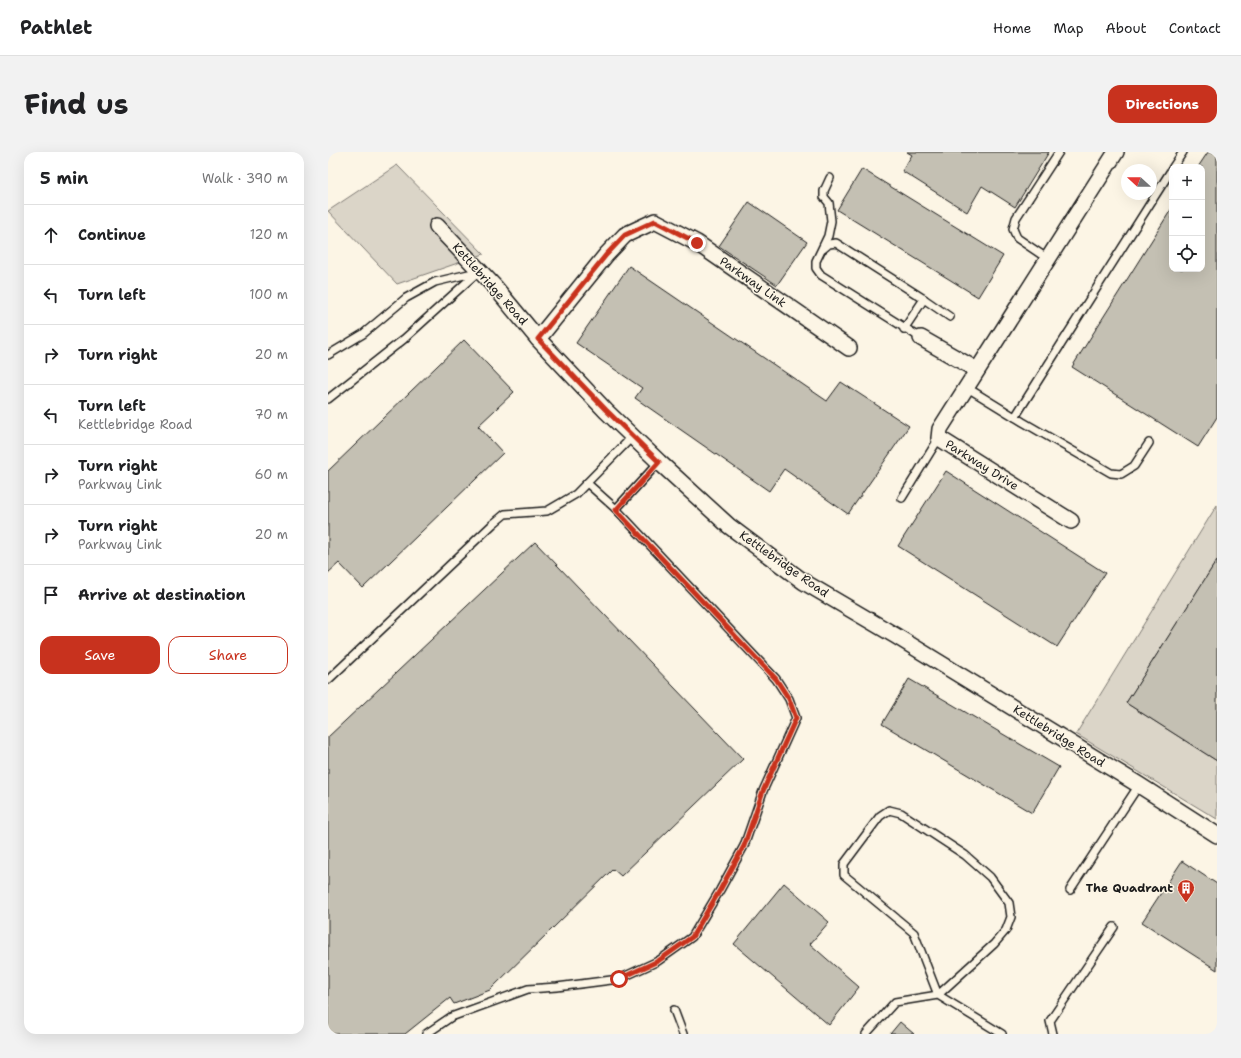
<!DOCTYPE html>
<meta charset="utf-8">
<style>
body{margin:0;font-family:"Shantell Sans",sans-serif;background:#f2f2f2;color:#202124}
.controls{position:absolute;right:12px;top:12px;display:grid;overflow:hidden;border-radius:8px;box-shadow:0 4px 16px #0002}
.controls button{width:36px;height:36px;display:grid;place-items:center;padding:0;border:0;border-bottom:1px solid #e0e0e0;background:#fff;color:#202124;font:20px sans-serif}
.compass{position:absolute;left:793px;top:12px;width:36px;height:36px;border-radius:50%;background:#fff;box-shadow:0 4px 16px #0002;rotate:291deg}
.stop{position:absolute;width:12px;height:12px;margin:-9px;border:3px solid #c8321e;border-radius:50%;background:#fff}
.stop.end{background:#c8321e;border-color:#fff;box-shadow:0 1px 4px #0008}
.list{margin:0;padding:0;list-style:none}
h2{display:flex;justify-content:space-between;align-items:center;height:52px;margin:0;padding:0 16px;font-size:17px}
h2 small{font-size:13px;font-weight:400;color:#757577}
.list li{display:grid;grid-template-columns:26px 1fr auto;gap:12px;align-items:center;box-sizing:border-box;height:60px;padding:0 16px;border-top:1px solid #e0e0e0}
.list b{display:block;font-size:15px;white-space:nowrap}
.list p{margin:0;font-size:13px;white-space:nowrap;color:#757577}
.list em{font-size:13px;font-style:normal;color:#757577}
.actions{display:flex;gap:8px;padding:12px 16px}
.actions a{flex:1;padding:9px 0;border:1px solid #c8321e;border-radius:12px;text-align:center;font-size:14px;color:#c8321e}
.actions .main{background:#c8321e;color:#fff}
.icon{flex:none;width:22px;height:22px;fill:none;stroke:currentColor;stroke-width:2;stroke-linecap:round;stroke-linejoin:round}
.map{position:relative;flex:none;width:889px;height:882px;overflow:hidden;border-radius:12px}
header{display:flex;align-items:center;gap:24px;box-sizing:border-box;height:56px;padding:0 20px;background:#fff;border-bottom:1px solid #e0e0e0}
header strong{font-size:19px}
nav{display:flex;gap:22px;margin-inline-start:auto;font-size:14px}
.intro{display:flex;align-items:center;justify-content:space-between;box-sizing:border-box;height:96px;padding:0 24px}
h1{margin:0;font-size:28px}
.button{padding:10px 18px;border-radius:12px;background:#c8321e;color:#fff;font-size:14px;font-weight:700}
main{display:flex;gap:24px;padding:0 24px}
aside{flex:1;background:#fff;border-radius:12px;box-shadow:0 4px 16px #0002}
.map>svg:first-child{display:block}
.green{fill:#dbd5c8;stroke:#7c7872}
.building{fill:#c4c0b3;stroke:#1c1c1c}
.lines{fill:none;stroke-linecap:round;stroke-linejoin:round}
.lane-casing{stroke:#1c1c1c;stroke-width:10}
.street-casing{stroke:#1c1c1c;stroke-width:18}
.lane{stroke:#fcf5e5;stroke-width:7}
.street{stroke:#fcf5e5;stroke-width:15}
.route{stroke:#c8321e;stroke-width:5}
.labels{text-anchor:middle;stroke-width:3;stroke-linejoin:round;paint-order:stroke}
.street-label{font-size:12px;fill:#1c1c1c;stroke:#fcf5e5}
.poi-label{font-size:12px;font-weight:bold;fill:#1c1c1c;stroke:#fcf5e5;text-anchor:end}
</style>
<header>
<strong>Pathlet</strong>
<nav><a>Home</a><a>Map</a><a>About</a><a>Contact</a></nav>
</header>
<div class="intro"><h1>Find us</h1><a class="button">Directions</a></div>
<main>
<aside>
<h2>5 min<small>Walk · 390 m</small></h2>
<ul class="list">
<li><svg class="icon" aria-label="ahead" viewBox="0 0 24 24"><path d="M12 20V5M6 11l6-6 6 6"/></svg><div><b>Continue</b></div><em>120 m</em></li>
<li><svg class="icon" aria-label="left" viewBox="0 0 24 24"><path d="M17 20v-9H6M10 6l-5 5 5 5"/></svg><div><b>Turn left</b></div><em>100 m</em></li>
<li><svg class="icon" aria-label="right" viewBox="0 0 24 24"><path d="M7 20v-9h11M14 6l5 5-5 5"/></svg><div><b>Turn right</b></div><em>20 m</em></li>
<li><svg class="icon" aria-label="left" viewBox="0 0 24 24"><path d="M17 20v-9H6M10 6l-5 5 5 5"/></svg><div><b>Turn left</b><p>Kettlebridge Road</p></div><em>70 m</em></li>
<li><svg class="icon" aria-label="right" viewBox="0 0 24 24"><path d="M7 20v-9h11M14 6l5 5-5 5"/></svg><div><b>Turn right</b><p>Parkway Link</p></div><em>60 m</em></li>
<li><svg class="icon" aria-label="right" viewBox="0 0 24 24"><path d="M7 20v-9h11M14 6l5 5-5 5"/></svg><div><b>Turn right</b><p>Parkway Link</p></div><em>20 m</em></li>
<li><svg class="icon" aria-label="arrive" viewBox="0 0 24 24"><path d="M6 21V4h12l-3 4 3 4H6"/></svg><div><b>Arrive at destination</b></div></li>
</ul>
<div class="actions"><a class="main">Save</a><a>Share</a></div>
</aside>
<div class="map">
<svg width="889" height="882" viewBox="0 0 889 882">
<rect width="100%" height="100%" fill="#fcf5e5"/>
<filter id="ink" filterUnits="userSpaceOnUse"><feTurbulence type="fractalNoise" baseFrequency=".025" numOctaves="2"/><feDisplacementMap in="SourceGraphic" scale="8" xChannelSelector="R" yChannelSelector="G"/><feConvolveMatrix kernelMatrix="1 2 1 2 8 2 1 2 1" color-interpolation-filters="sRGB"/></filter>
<g filter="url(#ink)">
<g class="green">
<path d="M69,13L156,102L69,132L0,59Z"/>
<path d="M889,353V408L798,551L889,609V667L748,582Z"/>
</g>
<g class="building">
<path d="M579,0H721L687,55L654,34L639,60L574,19L584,3Z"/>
<path d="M880,0H889V265L870,295L744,215L844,56V117H874V15H870Z"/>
<path d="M534,17L675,104L650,145L509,58Z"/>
<path d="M421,50L479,90L449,133L391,94Z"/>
<path d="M301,114L499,249L513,230L581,274L520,362L456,317L441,339L307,246L314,236L248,191Z"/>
<path d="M136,188L186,240L150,274L175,301L35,436L11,411L0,421V319Z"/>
<path d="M618,319L777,421L729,495L570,394Z"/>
<path d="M207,390L415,607L293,724L285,717L162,838L126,852L122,846L77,882H0V585Z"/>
<path d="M889,408V609L798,551Z"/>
<path d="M581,527L731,615L704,661L554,572Z"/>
<path d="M854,709L889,732V818L814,770Z"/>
<path d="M456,731L501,770L482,792L531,835L501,873L406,792Z"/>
<path d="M572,870L586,882H562Z"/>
</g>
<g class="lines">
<g class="lane-casing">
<g id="lane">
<path d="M845,15L855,0"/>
<path d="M502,26L496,39V45L501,51L503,69L500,84L488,109V116L493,123L593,186"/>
<path d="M495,97L501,92L508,91L596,147L576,177"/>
<path d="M720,107L689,86L685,77L688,66L731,0"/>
<path d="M596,147L622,165"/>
<path d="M0,203L35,182L78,146L107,130L149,120"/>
<path d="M638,235L695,270L783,321L793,322L806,314L821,291"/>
<path d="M0,247L76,187L151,119"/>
<path d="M687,265L844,17"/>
<path d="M574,346L611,286"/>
<path d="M288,357L331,310"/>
<path d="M0,528L165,372L177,362L219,359L248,342L305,284"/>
<path d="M742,738L811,633"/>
<path d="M346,858L355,882"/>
<path d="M98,882L123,865L200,837L229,835L291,827L330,809L364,785L392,738L416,694L435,639L468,566L461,547L448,527L288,357L259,331"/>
<path d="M538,882L567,850L610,843L666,792L678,778L683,765L681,751L662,725L637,703L573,661L561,658L552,664L516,712V723L586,781L610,843L674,882"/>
<path d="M725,882L722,869L786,775"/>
</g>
</g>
<g class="street-casing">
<g id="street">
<path d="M109,74L167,135L210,187L278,259L331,310L401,374L476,430L568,484L811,633L889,683"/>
<path d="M593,186L649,218"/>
<path d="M210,187L278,103L297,83L327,69L369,91L521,196"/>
<path d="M743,369L611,286L612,277L788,0"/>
</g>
</g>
<use href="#lane" class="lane"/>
<use href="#street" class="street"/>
</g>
</g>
<g class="lines" filter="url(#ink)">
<path class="route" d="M291,827L330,809L364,785L392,738L416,694L435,639L468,566L461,547L448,527L288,358L331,310L278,258L210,187L278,103L297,83L327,69L369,91"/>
</g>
<defs>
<g id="building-pin" transform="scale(0.9)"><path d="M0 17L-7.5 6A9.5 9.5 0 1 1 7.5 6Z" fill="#c8321e" stroke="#fcf5e5"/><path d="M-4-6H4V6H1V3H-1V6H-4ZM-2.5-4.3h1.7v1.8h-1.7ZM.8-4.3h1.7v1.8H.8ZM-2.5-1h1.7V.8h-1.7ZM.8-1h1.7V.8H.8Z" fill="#fff"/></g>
</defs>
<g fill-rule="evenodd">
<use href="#building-pin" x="858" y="736"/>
</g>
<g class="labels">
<g class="street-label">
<text transform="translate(425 130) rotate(35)" y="4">Parkway Link</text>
<text transform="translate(162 132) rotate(48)" y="4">Kettlebridge Road</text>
<text transform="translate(654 313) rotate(32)" y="4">Parkway Drive</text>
<text transform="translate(456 412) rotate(35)" y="4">Kettlebridge Road</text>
<text transform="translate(731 584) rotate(32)" y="4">Kettlebridge Road</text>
</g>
<g class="poi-label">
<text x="845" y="740">The Quadrant</text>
</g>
</g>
</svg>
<div class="controls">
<button>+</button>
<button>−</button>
<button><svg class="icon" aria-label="locate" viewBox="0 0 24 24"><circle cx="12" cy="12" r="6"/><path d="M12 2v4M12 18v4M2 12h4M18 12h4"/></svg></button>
</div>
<svg class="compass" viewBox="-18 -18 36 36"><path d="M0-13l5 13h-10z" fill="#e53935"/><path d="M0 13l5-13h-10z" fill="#757577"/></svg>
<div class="stop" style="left:291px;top:827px"></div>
<div class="stop end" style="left:369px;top:91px"></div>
</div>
</main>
